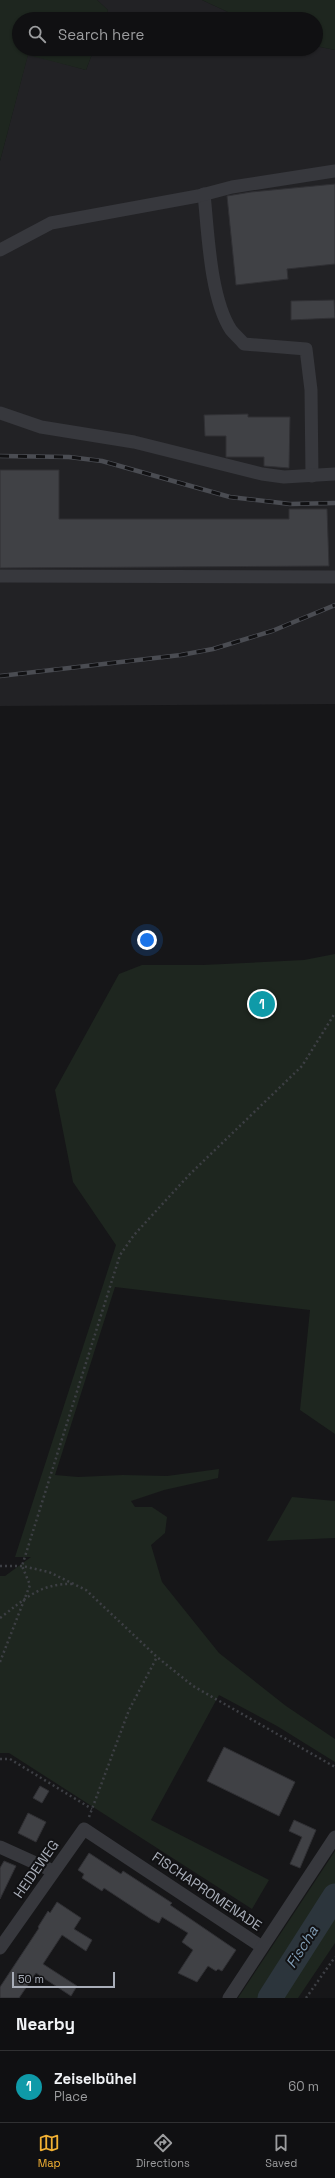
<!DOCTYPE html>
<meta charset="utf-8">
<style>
body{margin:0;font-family:"Space Grotesk",sans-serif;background:#1e1e20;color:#f1f3f6}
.scale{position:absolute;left:12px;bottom:10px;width:103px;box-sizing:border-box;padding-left:4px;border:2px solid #a8adb8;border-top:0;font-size:11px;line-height:14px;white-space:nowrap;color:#a8adb8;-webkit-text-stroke:3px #111113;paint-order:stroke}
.you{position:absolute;left:147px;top:940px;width:14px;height:14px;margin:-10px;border:3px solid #fff;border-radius:50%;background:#1a73e8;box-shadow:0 0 0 6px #1a73e833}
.badge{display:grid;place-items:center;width:26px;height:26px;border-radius:50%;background:#f2b134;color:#fff;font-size:13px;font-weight:700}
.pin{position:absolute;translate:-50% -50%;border:2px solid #fff;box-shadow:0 1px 4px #0006}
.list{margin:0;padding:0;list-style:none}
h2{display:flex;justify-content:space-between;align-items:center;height:52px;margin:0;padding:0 16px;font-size:17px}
h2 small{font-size:13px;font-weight:400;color:#9c9d9f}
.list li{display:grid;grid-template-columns:26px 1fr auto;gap:12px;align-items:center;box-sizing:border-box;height:72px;padding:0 16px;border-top:1px solid #303032}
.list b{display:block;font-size:15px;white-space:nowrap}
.list p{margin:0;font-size:13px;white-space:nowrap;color:#9c9d9f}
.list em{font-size:13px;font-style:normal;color:#9c9d9f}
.icon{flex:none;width:22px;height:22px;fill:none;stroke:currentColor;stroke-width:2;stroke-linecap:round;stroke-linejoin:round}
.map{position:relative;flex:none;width:335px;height:1998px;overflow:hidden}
.search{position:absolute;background:#101012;box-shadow:0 1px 3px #0004;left:12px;right:12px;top:12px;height:44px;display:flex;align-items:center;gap:10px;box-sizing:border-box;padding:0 14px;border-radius:22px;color:#9c9d9f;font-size:15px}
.sheet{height:124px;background:#101012}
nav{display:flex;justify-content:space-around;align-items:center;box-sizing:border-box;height:56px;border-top:1px solid #303032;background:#101012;font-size:11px;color:#9c9d9f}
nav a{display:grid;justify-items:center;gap:2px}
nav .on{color:#f2b134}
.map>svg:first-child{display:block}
.built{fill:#222225}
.green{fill:#1e261f}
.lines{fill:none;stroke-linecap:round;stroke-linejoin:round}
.river{stroke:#2c353c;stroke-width:25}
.building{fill:#404145;stroke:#303034}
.path{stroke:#3d3f44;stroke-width:2.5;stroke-dasharray:2 3;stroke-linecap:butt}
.minor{stroke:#37383d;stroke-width:13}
.rail-casing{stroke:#4a4c52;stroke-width:4.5}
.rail{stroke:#111113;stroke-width:3;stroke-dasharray:9;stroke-linecap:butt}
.labels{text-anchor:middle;stroke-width:4;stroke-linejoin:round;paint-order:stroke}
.street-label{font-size:14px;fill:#a8adb8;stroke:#111113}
.water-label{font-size:15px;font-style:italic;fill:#7f9bb3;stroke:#111113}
</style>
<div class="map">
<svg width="335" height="1998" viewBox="0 0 335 1998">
<rect width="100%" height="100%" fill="#161618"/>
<g class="built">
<path d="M97,0H202L243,19H105L108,10Z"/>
<path d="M316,46L335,50V704L0,706V161L28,54L86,70L94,49H316Z"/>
</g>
<g class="green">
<path d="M0,0H97L108,10L105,19H19V49H94L86,70L28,55L0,161Z"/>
<path d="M202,0H335V50L316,46V19H243Z"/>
<path d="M335,954V1434L300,1410L310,1310L115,1287L55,1475L78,1477L123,1475L167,1476L219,1469L218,1478L164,1490L131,1501L135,1507H152L167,1517L165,1533L151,1545L162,1582L219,1653L286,1706L335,1739V1762L277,1726L219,1695L151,1820L269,1880L252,1909L9,1753H0V1576H5L31,1557H15L116,1245L73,1182L55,1090L119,974L142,965H203L304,960Z"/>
<path d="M292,1497L335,1501V1538L267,1541Z"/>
<path d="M335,1851V1943L298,1998H238Z"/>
</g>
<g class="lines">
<path class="river" d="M270,1998L335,1896"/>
</g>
<g class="building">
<path d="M335,184V264L287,269L288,279L236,285L227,196L251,192Z"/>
<path d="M334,300L335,318L291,320V301Z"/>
<path d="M248,414V417H290L289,468L264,466V457H226V436H205L204,415Z"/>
<path d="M0,470H59V519H289V509H327L329,566L0,568Z"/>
<path d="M224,1747L295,1782L279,1816L207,1781Z"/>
<path d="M40,1786L49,1791L42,1803L33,1798Z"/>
<path d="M28,1813L46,1822L36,1842L18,1833Z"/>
<path d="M294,1820L316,1830L300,1868L290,1864L302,1837L289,1831Z"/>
<path d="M89,1853L121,1874L123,1871L172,1903L170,1905L236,1950L222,1971L218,1969L216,1971L208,1966L197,1982L178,1973L193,1950L182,1942L188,1933L162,1917L159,1923L151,1919L104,1888L102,1891L82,1878L84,1874L78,1870Z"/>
<path d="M4,1861L16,1866L0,1899V1868Z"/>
<path d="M57,1902L81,1918L74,1929L92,1940L86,1951L62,1935L43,1964L77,1986L71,1996L36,1973L19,1998H0V1987L39,1928L38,1927L48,1911L50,1913Z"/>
</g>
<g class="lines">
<g class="path">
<path d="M0,1566H22L49,1572L86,1590L157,1657L193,1686L335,1767"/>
<path d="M0,1618C25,1599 40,1583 73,1584"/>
<path d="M0,1662L30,1585L22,1566L120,1255L134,1235L189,1175L302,1066L335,1013"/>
<path d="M0,1759H10L92,1809"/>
<path d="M89,1817L129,1710L157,1657"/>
<path d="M306,1998L335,1957"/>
</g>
<g class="minor">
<path d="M204,194C208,232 210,298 231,330C235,335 240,339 244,344L306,349L311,390L312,476"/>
<path d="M0,250L51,223L198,196L232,187L335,171"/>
<path d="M0,413L41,427L134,442L262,474L284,477L335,474"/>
<path d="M0,576L335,577"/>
<path d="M0,1847L53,1871"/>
<path d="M0,1948L84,1829L262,1947"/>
<path d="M229,1998L335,1837"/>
</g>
<g class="rail-casing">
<g id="rail">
<path d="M0,456L69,457L102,461L230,497L290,504L335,503"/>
<path d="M0,676L181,655L213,649L272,631L335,605"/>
</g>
</g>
<use href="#rail" class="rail"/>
</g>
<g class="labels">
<g class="street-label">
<text transform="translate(36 1869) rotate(-55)" y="5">HEIDEWEG</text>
<text transform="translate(207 1891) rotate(34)" y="5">FISCHAPROMENADE</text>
</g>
<g class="water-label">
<text transform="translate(302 1947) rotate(-58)" y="5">Fischa</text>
</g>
</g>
</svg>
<div class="scale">50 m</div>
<div class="you"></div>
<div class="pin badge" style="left:262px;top:1004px;background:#0f9aa8">1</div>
<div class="search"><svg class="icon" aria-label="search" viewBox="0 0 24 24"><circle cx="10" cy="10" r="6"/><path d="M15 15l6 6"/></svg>Search here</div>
</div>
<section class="sheet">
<h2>Nearby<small></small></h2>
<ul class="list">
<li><span class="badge" style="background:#0f9aa8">1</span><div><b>Zeiselbühel</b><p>Place</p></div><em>60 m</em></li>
</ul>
</section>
<nav>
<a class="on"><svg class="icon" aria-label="map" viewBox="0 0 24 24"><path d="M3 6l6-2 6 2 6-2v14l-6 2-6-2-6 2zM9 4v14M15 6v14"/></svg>Map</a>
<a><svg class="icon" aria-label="directions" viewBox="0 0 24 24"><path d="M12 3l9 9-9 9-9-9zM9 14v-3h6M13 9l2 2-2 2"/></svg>Directions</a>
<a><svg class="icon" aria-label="saved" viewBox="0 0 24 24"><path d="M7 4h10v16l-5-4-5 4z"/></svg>Saved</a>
</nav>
